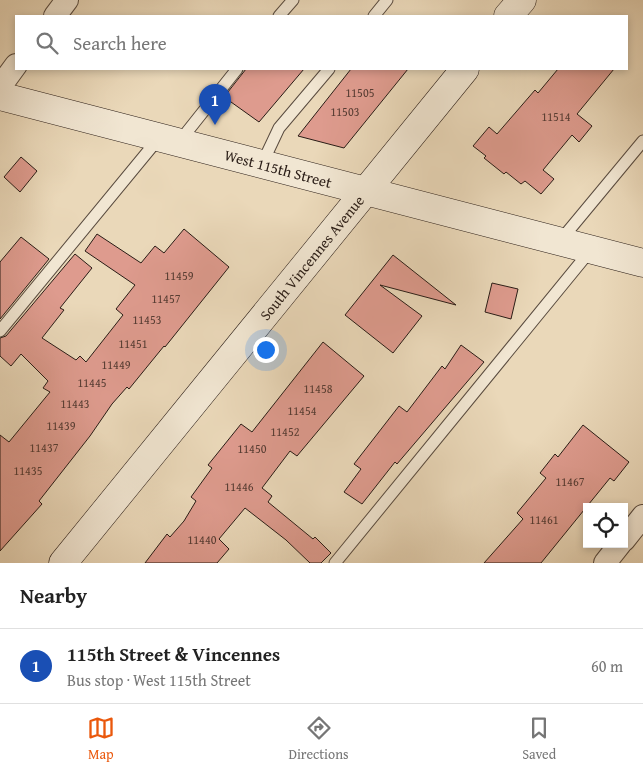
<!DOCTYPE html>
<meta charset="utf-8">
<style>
body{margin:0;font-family:"Gentium Book Plus",serif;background:#f6f6f6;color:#222}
.controls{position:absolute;right:15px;bottom:15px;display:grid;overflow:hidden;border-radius:0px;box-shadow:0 2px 8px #0003}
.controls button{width:45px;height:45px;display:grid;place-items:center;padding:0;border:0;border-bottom:1px solid #e0e0e0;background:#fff;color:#222;font:25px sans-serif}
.you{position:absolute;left:265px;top:349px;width:18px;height:18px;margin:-12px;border:4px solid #fff;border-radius:50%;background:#1a73e8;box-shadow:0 0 0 8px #1a73e833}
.badge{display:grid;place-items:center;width:32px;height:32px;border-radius:50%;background:#ea580c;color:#fff;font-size:16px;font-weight:700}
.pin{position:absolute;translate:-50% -41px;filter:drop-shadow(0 1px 2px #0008)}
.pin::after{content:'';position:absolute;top:26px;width:18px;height:15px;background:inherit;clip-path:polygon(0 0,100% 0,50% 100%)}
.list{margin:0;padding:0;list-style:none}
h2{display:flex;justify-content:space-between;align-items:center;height:65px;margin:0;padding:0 20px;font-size:21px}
h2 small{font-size:16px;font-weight:400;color:#767676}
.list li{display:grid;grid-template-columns:32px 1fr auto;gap:15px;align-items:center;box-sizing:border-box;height:75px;padding:0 20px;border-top:1px solid #e0e0e0}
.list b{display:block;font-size:19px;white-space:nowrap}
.list p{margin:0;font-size:16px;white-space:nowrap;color:#767676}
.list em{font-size:16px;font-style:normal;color:#767676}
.icon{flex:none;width:28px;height:28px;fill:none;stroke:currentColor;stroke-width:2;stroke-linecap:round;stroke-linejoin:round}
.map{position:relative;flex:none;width:643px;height:563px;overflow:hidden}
.search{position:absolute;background:#fff;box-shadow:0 2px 8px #0003;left:15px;right:15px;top:15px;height:55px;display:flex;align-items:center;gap:12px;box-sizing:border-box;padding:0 18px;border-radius:0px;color:#767676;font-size:19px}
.sheet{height:140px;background:#fff}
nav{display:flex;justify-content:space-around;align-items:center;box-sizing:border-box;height:70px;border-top:1px solid #e0e0e0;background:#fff;font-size:14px;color:#767676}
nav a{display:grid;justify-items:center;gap:2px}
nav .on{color:#ea580c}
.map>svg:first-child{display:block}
.building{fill:#de9b8e;stroke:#291c16}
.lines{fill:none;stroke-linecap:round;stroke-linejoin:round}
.lane-casing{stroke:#594b3f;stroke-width:13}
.street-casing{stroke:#594b3f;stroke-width:24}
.secondary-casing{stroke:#291c16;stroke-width:29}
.lane{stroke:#f1e6d2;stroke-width:11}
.street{stroke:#f1e6d2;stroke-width:22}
.secondary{stroke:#f1e6d2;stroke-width:28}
.labels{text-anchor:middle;stroke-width:4;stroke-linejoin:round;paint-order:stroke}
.number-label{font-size:12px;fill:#563c34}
.street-label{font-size:15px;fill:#291c16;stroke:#f1e6d2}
</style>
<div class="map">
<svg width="643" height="563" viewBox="0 0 643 563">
<rect width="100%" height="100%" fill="#ead8b9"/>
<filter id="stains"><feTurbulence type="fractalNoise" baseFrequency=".004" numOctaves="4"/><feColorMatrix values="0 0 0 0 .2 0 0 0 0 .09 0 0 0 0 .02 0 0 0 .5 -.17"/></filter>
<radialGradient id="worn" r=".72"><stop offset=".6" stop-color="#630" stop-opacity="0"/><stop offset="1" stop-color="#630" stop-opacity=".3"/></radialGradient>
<g class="building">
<path d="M246,69H304L259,122L224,97Z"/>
<path d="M351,69H408L344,148L298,136Z"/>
<path d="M558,69H614L577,114L592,126L579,142L572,135L543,170L554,179L541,194L525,181L521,184L506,172L504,174L484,158L486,156L473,146L489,127L497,134L535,90L538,93Z"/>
<path d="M21,157L37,171L20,192L4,177Z"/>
<path d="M184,229L229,267L165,347L164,346L129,389L127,387L112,404L90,436L39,501L42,504L0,551V435L9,442L50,392L43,388L48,381L21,354L11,366L0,356V338L6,336L75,254L92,268L60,308L64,310L42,338L76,360L80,356L86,362L123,315L116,309L135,285L85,251L97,234L141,263L155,246L164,253Z"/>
<path d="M21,237L49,259L0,319V262Z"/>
<path d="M393,255L456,305L380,285L422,316L393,353L345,315Z"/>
<path d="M492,283L518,289L511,319L485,312Z"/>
<path d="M323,342L364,376L297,456L290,451L262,488L272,496L268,502L313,539L315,537L331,553L321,563H310L286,540L245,508L219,539L229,549L217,563H145L167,534L170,537L184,521L196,501L191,497L212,468L208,465L241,424L252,432Z"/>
<path d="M461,345L484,362L397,464L395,462L362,504L344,492L361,469L354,464L399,406L407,412L442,366L445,369Z"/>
<path d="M583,425L629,462L614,481L610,478L541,563H484L523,519L517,513L546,478L540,473L555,454L558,457Z"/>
</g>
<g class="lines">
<g class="lane-casing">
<g id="lane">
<path d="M279,16L293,0"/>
<path d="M374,16L387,0"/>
<path d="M179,142L237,69"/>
<path d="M262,164L279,128L329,69"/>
<path d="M560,241L643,141"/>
<path d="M0,331L159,138"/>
<path d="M335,563L590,251"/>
</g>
</g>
<g class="street-casing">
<g id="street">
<path d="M55,16L67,0"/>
<path d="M0,87L16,65"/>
<path d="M624,540L643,516"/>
<path d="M605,563L620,544"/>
</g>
</g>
<g class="secondary-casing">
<g id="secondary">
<path d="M508,16L522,0"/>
<path d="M0,96L643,263"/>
<path d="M63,563L465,69"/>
</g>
</g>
<use href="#lane" class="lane"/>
<use href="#street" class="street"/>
<use href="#secondary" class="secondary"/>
</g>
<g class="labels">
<g class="number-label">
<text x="360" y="97">11505</text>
<text x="345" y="116">11503</text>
<text x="556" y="121">11514</text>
<text x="179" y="280">11459</text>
<text x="166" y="303">11457</text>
<text x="147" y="324">11453</text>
<text x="133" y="348">11451</text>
<text x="116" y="369">11449</text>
<text x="92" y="387">11445</text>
<text x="318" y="393">11458</text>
<text x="75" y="408">11443</text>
<text x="302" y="415">11454</text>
<text x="61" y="430">11439</text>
<text x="285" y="436">11452</text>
<text x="44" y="452">11437</text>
<text x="252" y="453">11450</text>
<text x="28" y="475">11435</text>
<text x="570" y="486">11467</text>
<text x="239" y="491">11446</text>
<text x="544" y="524">11461</text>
<text x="202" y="544">11440</text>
</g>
<g class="street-label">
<text transform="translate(278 169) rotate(15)" y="5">West 115th Street</text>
<text transform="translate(312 258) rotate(-51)" y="5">South Vincennes Avenue</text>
</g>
</g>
<rect width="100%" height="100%" filter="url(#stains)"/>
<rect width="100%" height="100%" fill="url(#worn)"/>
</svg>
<div class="controls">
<button><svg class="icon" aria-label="locate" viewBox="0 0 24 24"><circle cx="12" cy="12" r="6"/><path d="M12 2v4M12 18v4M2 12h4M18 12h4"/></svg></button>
</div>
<div class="you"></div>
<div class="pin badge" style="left:215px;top:125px;background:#1a4fb4">1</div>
<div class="search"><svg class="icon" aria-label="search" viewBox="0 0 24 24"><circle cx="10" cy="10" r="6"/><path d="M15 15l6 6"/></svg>Search here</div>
</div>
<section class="sheet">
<h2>Nearby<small></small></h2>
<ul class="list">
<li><span class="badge" style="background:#1a4fb4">1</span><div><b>115th Street &amp; Vincennes</b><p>Bus stop · West 115th Street</p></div><em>60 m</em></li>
</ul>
</section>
<nav>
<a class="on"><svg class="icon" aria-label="map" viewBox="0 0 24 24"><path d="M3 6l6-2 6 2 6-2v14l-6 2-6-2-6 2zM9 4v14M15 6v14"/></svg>Map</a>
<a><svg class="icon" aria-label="directions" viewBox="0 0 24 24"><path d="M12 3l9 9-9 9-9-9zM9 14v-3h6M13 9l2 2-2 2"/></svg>Directions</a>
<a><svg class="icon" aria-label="saved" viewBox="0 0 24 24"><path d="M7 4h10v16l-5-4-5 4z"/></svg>Saved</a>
</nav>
